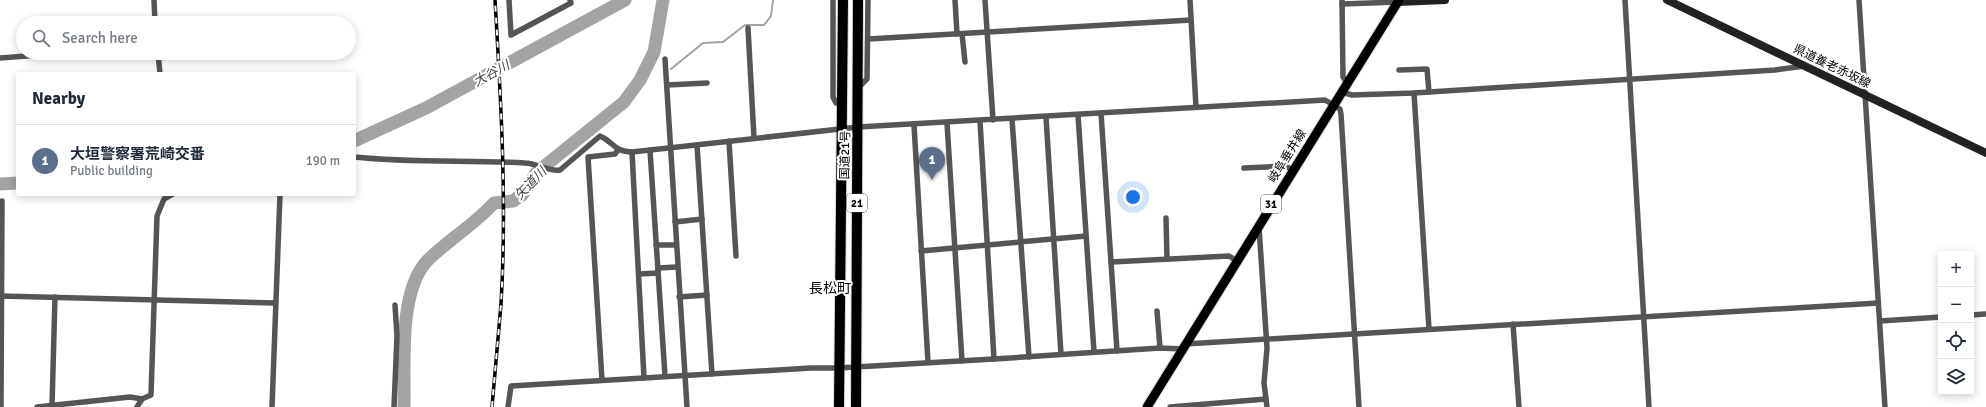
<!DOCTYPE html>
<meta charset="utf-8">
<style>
body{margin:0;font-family:Signika,"Noto Sans JP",sans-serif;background:#f2f2f3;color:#1f2937}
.controls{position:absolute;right:12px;bottom:12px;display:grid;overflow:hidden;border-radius:4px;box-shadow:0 2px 10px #0003}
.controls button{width:36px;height:36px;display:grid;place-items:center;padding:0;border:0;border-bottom:1px solid #e0e1e3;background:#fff;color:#1f2937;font:20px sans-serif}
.you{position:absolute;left:1133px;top:197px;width:14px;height:14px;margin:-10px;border:3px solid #fff;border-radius:50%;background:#1a73e8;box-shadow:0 0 0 6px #1a73e833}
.badge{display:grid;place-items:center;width:26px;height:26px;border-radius:50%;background:#0b8043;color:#fff;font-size:13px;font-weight:700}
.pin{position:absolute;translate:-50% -33px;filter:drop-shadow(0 1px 2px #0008)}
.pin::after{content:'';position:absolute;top:21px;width:14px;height:12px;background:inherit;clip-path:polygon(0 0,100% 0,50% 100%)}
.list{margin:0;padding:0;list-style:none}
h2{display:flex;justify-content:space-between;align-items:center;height:52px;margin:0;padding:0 16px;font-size:17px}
h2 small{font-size:13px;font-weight:400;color:#747a83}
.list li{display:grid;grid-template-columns:26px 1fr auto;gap:12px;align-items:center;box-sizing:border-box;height:72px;padding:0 16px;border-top:1px solid #e0e1e3}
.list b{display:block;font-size:15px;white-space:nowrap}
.list p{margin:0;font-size:13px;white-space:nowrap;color:#747a83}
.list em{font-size:13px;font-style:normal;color:#747a83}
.icon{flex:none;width:22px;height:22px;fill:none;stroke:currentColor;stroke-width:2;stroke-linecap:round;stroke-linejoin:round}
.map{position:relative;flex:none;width:1986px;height:407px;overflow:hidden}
.search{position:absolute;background:#fff;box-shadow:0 2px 10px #0003;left:16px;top:16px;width:340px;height:44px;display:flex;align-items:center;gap:10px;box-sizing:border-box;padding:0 14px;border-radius:22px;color:#747a83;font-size:15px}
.panel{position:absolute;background:#fff;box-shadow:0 2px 10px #0003;left:16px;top:72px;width:340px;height:124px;border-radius:4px}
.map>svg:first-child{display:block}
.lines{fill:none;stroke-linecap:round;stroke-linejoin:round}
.stream{stroke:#a3a3a3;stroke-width:2}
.river{stroke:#a3a3a3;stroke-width:13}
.primary-casing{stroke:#dbdbdb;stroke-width:11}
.highway-casing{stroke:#dbdbdb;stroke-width:12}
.street{stroke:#555;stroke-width:5.5}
.secondary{stroke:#222;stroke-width:8}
.primary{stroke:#000;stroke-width:9}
.highway{stroke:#000;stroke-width:10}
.rail-casing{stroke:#000;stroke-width:3.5}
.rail{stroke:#fff;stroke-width:2;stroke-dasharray:6;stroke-linecap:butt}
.labels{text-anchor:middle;stroke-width:4;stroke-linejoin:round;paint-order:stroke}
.shield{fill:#fff;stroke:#4c4c4c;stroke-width:1}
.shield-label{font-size:11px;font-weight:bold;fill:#000}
.street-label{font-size:12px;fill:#000;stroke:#fff}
.water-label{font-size:13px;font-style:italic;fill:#444;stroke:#fff}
.quarter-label{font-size:14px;fill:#000;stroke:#fff}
</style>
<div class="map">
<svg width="1986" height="407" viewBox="0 0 1986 407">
<rect width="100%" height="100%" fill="#fff"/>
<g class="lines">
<path class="stream" d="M671,69L703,43L723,42L745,25H764L771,16L773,0"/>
<g class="river">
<path d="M354,141L426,108L625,0"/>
<path d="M0,184L18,183"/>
<path d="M404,407C405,366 398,292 427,261C448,240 474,225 494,203L513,201L522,195L536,173L624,102L640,80L654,52L663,0"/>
</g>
<g class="primary-casing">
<path id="primary" d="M1147,407L1399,0"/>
</g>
<g class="highway-casing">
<g id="highway">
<path d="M839,407L843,0"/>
<path d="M856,407L858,0"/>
</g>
</g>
<g class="street">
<path d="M154,0L155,23"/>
<path d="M509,0L511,35L571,3L570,0"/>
<path d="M833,0V97L836,103L842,105"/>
<path d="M955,0L957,34"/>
<path d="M985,0L993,120"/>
<path d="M1190,0L1196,107"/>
<path d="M1342,0L1343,77L1347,83"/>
<path d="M1625,0L1649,407"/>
<path d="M1859,0L1885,407"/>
<path d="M1342,4L1398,2"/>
<path d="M748,28L754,138"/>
<path d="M962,34L965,62"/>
<path d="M868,39L1191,20"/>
<path d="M158,53L160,74"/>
<path d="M0,58L67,53"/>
<path d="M665,59L687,407"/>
<path d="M1399,70L1427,69L1429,92"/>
<path d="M667,85L707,83"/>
<path d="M858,88L867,79L868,0"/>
<path d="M1341,92L1352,95L1414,93L1775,70L1805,66"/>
<path d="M1414,93L1429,329"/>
<path d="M1101,113L1117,351"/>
<path d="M1078,115L1094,352"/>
<path d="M1046,117L1061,354"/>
<path d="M1012,119L1029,357"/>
<path d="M980,121L994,359"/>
<path d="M947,123L962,361"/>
<path d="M914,125L928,362"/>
<path d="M729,141L736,256"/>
<path d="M697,145L712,374"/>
<path d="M650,150L665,376"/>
<path d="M632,152L644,378"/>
<path d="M354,157C411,163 468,160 525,163C537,163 548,172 560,170L600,136C614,142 614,152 632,152L858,127L1325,100L1340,109L1341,114L1359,407"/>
<path d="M1244,168L1285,166L1293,170"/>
<path d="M1166,218L1167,259"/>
<path d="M675,222L702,219"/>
<path d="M1259,227L1267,348L1264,383L1267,407"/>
<path d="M656,245H676"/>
<path d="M921,251L1086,236"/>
<path d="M1111,262L1229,256L1237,261"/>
<path d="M658,268L677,267"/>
<path d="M639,274L658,273"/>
<path d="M0,296L275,303"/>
<path d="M679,297L707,295"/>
<path d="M1157,311L1160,348"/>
<path d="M1971,315L1986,314"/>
<path d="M1880,321L1941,317"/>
<path d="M1513,324L1519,407"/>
<path d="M1185,344L1878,303"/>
<path d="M602,380L588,157L615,154L618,150"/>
<path d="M52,406L55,297"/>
<path d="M1,407L2,201"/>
<path d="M37,407L130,397L142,399L151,395L157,216L164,199L173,194"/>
<path d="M137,407L142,399"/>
<path d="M272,407L280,194"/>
<path d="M394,407L397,336L395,305"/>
<path d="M508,407L511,386L811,368H838L994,359L1160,348L1183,349"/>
<path d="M1170,407L1266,399"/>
</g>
<g class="secondary">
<path d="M1667,0L1986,153"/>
<path d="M1398,2L1445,0"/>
</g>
<use href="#primary" class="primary"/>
<use href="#highway" class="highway"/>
<g class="rail-casing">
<path id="rail" d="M492,407C495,373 498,338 501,304C507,203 501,101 495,0"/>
</g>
<use href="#rail" class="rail"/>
</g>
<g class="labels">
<g class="shield">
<rect x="847" y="194" width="20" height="18" rx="3"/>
<rect x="1261" y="195" width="20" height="18" rx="3"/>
</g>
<g class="shield-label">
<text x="857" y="207">21</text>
<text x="1271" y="208">31</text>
</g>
<g class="street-label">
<text transform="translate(1832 66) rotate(26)" y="4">県道養老赤坂線</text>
<text transform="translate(845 155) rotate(-89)" y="4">国道21号</text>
<text transform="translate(1287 156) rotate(-58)" y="4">岐阜垂井線</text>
</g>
<g class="water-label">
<text transform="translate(491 73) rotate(-28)" y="5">大谷川</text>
<text transform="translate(530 183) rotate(-46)" y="5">矢道川</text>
</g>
<g class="quarter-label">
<text x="830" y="293">長松町</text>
</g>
</g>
</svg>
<div class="controls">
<button>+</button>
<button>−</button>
<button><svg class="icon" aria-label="locate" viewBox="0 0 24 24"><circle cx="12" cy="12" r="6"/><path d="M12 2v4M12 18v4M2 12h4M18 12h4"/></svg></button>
<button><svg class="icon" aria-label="layers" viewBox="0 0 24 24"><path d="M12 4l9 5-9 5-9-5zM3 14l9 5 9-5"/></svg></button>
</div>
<div class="you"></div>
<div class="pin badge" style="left:932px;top:180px;background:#5c6f8a">1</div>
<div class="search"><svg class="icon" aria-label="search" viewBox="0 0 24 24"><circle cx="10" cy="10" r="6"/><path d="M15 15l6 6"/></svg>Search here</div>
<section class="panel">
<h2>Nearby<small></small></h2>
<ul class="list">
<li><span class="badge" style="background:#5c6f8a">1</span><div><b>大垣警察署荒崎交番</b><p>Public building</p></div><em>190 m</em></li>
</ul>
</section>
</div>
